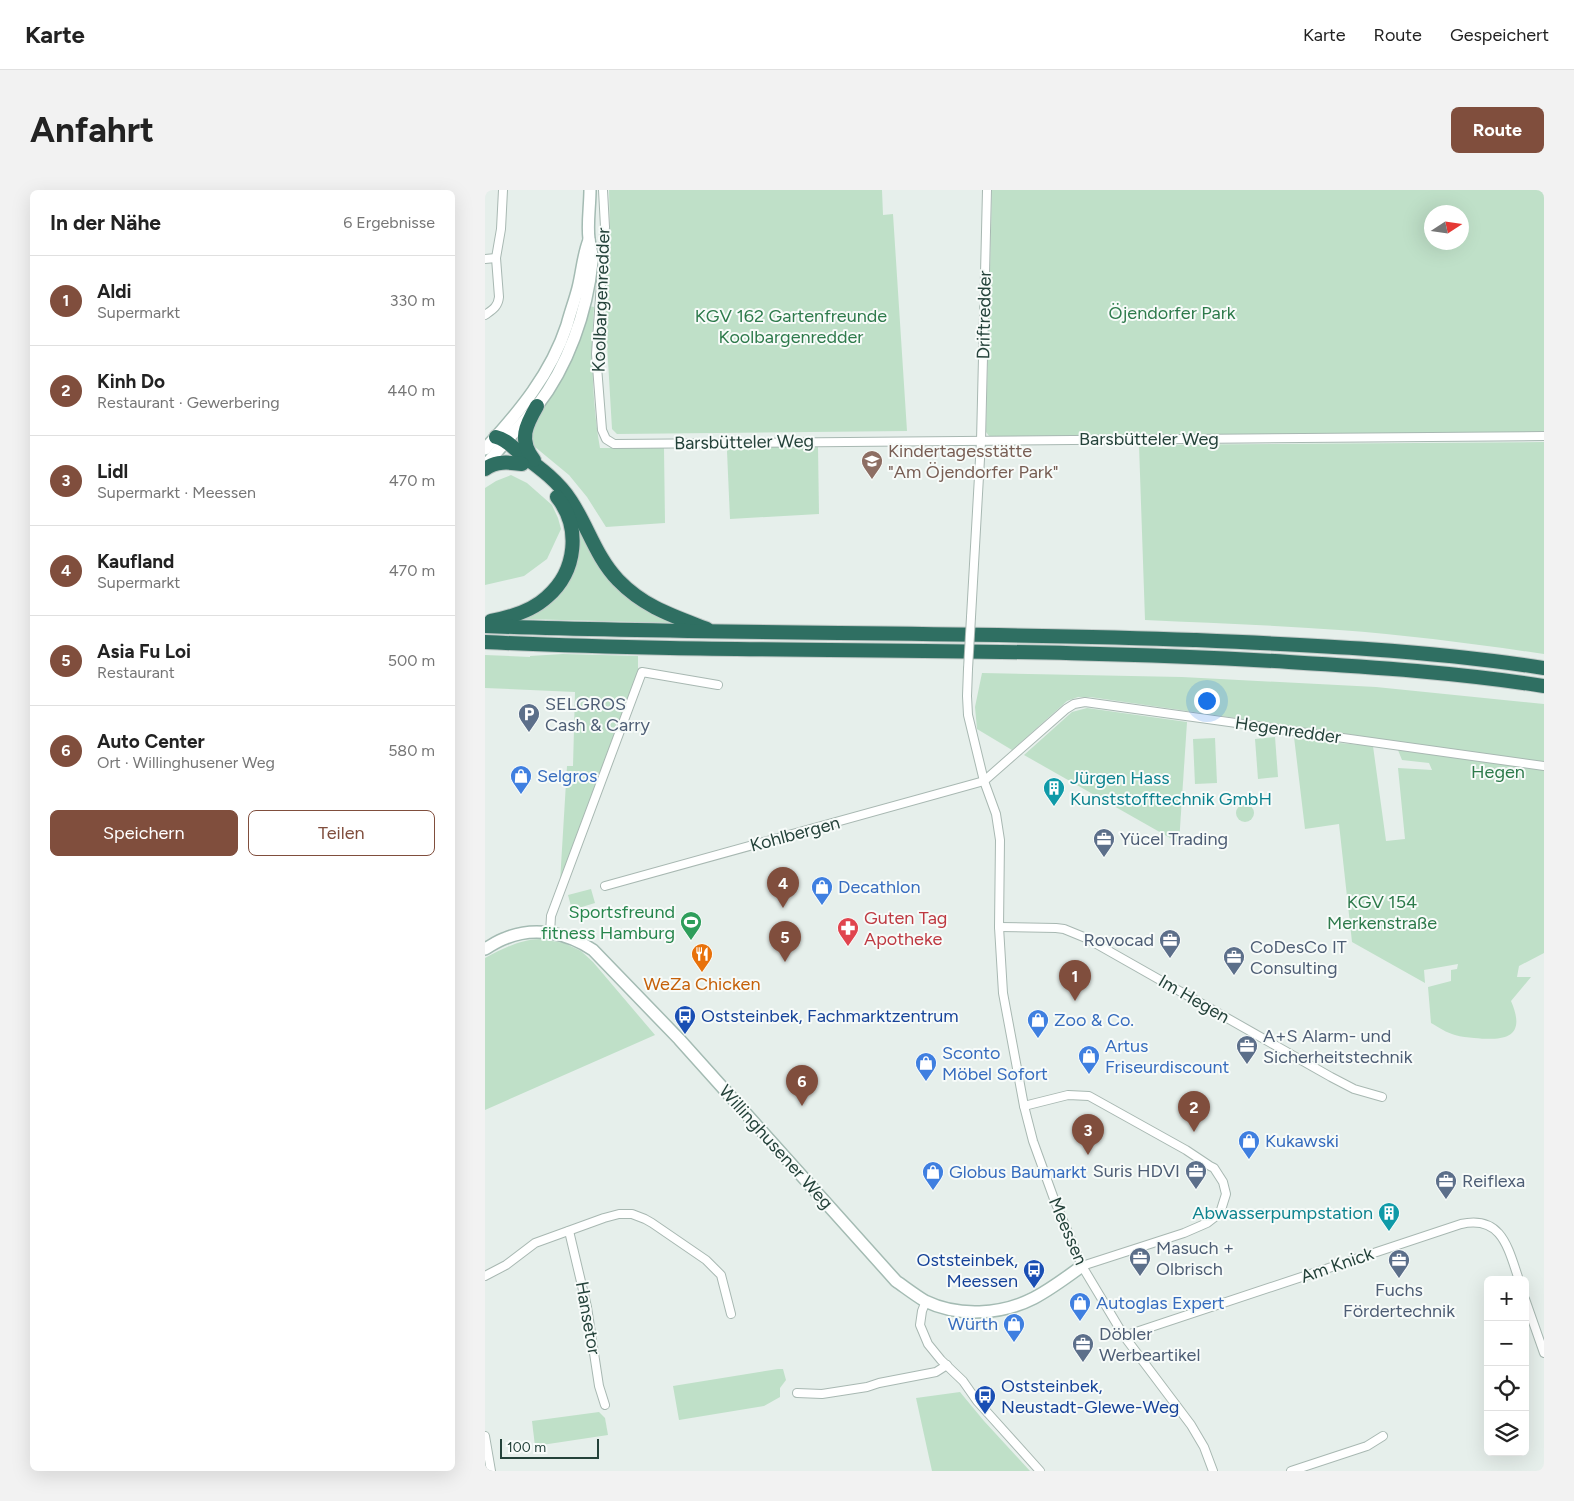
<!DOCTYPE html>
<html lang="de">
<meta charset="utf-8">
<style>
body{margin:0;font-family:Figtree,sans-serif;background:#f2f2f2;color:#222}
.controls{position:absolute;right:15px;bottom:15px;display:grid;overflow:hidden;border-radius:8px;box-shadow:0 5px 20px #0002}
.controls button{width:45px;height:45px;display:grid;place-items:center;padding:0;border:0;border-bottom:1px solid #e0e0e0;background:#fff;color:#222;font:25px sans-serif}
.compass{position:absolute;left:939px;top:15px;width:45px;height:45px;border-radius:50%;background:#fff;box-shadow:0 5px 20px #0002;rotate:78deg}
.scale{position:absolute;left:15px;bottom:12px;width:99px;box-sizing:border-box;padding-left:5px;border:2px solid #24423a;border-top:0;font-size:14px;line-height:18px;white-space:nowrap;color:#24423a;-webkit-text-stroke:4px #f7fbf9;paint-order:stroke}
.you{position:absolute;left:721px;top:510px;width:18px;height:18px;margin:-12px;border:4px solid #fff;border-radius:50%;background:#1a73e8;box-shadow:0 0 0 8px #1a73e833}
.badge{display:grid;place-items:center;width:32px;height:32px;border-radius:50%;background:#804e3d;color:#fff;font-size:16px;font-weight:700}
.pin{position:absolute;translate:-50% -41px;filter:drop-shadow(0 1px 2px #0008)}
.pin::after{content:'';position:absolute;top:26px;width:18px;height:15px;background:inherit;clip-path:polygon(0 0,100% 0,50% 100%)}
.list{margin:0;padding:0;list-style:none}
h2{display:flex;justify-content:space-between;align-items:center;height:65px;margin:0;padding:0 20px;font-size:21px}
h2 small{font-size:16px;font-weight:400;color:#767676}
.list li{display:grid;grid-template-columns:32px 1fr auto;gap:15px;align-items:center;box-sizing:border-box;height:90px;padding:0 20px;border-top:1px solid #e0e0e0}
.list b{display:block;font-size:19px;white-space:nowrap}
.list p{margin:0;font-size:16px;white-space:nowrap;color:#767676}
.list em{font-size:16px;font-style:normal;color:#767676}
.actions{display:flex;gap:10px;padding:15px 20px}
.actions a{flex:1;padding:11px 0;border:1px solid #804e3d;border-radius:8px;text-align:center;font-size:18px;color:#804e3d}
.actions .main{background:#804e3d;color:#fff}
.icon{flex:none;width:28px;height:28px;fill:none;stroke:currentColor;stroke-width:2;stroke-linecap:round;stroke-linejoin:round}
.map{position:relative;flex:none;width:1059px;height:1281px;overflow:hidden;border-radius:8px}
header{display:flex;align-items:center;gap:30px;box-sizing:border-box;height:70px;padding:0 25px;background:#fff;border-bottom:1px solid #e0e0e0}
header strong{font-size:24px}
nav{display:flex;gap:28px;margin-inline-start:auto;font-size:18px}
.intro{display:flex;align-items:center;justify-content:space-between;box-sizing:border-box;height:120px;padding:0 30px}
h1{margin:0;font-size:35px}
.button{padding:12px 22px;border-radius:8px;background:#804e3d;color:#fff;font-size:18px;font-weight:700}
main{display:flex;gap:30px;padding:0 30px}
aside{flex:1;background:#fff;border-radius:8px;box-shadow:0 5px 20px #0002}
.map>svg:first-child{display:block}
.green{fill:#bfe0c8;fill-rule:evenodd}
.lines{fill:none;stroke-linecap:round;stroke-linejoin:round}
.street-casing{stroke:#a8b8b2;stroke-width:10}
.secondary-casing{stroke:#a4bbb3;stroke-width:14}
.highway-casing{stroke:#c2cac8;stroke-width:16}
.street{stroke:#fff;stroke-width:8}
.secondary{stroke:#fff;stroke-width:11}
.highway{stroke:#2f6f62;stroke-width:14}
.street-bridge-casing{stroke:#a8b8b2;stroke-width:10;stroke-linecap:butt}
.street-bridge{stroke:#fff;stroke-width:8}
.labels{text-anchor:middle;stroke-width:4;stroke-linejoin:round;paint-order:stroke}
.street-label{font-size:18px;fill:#24423a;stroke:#f7fbf9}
.park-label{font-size:18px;fill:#2d7a4b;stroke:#f7fbf9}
.education-label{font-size:18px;fill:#785e54;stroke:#f7fbf9;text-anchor:start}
.service-label{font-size:18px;fill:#4e5e75;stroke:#f7fbf9;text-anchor:start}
.shop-label{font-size:18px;fill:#366cbe;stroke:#f7fbf9;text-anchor:start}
.culture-label{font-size:18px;fill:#0d838f;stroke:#f7fbf9;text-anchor:start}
.leisure-label{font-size:18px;fill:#27864d;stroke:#f7fbf9;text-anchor:end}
.health-label{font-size:18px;fill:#be3a42;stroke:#f7fbf9;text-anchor:start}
.food-label{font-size:18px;fill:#c56008;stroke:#f7fbf9}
.transit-label{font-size:18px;fill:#164399;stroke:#f7fbf9;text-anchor:start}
</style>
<header>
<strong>Karte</strong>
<nav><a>Karte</a><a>Route</a><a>Gespeichert</a></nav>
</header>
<div class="intro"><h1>Anfahrt</h1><a class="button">Route</a></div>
<main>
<aside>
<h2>In der Nähe<small>6 Ergebnisse</small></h2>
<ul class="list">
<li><span class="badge">1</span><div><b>Aldi</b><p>Supermarkt</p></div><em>330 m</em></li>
<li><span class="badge">2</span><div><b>Kinh Do</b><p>Restaurant · Gewerbering</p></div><em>440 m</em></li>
<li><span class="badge">3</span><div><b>Lidl</b><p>Supermarkt · Meessen</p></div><em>470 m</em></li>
<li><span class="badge">4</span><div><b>Kaufland</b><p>Supermarkt</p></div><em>470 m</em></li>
<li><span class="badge">5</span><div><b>Asia Fu Loi</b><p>Restaurant</p></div><em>500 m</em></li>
<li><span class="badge">6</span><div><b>Auto Center</b><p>Ort · Willinghusener Weg</p></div><em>580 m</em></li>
</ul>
<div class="actions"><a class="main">Speichern</a><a>Teilen</a></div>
</aside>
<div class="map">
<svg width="1059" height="1281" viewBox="0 0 1059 1281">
<rect width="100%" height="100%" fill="#e6efeb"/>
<g class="green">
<path d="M124,0H397L398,25L408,24L422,241L132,244L127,239L122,154L119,144L125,42Z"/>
<path d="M507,0H1059V244L504,246L501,242ZM946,22H976V52H946Z"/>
<path d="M104,116L109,117C106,164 107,212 115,258H179L180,333L121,337L102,307L84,285L44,252L45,242Z"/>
<path d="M1059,252V464C991,454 923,445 854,440C789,435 725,433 660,430L654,255Z"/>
<path d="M244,257H333L334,324L245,329L242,261Z"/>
<path d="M26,285L42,293L67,315L73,328L76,339L62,369L39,386L0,395V298L11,291Z"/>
<path d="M98,340L107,360L186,433L40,429L38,426L73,406L91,374L93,346Z"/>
<path d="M78,464L153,466V482L75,692L82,576H88L90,502L0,498V465L45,467V466Z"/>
<path d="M497,483L697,487L891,497L1059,514V763L1034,776L1032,787H1046L1026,811C1042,848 1020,851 989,848C983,847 976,847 970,845C962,843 953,837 946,833L943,797L966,791V780L972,779L973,774L939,780L940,793L867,752L854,634L820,639L809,547L844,552L888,556L901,651L920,649L913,578L947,580L944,573L917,570L913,560L944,564L945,556L605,507H593L582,511L527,560L492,539L490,517Z"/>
<path d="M602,518L702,532L694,653L539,565L587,522Z"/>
<path d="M790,547L793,587L773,589L770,549Z"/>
<path d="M730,548L732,593L710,594L708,549Z"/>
<circle cx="760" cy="623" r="9"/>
<path d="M106,699L110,713L87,720L83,705Z"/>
<path d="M55,749L79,753L96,761L108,772L170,845L0,920V768C19,758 34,750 55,749Z"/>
<path d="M293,1179H298L301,1190L295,1198V1207L279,1216L194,1230L188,1196Z"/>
<path d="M475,1202L499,1231L545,1281H447L431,1208Z"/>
<path d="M114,1222L120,1228L123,1245L50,1256L47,1231Z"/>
</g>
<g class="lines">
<g class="street-casing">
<g id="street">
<path d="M118,0L120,37L111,164L117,240L121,249L129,254L1059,246"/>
<path d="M0,69L11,68"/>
<path d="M0,125C7,120 13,117 14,107L11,68L16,39L18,0"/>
<path d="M486,427L496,251L502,0"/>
<path d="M483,479L482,506L483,525L499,591L511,624L515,650L514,737L518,803L539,916L548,951L569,1009L597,1076L639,1146L706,1235L719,1257L728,1281"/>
<path d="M120,696L499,591L581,519L589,514L600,512L1059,576"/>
<path d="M514,737L571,738L579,739L601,748L846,887L869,899L897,907"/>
<path d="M65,743L66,726L157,482L233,495"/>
<path d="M539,916L583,905L604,906L701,960L725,976L729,978L738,992L741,1004L735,1023L722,1033L699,1043L597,1076"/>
<path d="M84,1041L102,1117L114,1196L120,1215"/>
<path d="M0,1086L21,1075L50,1053L119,1028L134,1024H147L160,1029L167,1033L221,1070L236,1085L246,1124"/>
<path d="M1040,1109L1059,1163"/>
<path d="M441,1111L437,1121L435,1135L443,1154L456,1170L478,1191L492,1211L555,1281"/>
<path d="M639,1146L976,1034C1017,1025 1023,1058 1034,1090"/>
<path d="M312,1203L337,1204L382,1197L394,1193L451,1182L462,1175"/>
<path d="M0,1246L6,1281"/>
<path d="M806,1281L882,1256L898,1246"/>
</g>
</g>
<g class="secondary-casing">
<g id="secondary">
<path d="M0,259C34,222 66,184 82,135C85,123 90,110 93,98C97,82 98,65 104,50"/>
<path d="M0,276C17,255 35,236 52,216C83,176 102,122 107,72C108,63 105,58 104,49C102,34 105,16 105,0"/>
<path d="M0,759C7,755 14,750 21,748C50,736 83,743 108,760L194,849L411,1091C421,1098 430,1105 440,1111C473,1127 516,1125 549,1108C566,1099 582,1087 597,1076"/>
</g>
</g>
<g class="highway-casing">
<g id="highway">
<path d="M11,247C21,249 28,258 36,264C55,278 73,291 86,311C103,337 111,367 133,390C159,417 188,426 222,439"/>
<path d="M49,270C33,250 41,235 52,216"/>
<path d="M0,279C11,271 23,272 37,274"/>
<path d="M6,431C27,427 47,421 62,407C92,381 96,337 72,307"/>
<path d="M0,436C236,445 472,441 709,450C825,455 943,460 1059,478"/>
<path d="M0,452C268,465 537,455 804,472C889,477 975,483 1059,496"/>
</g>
</g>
<use href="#street" class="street"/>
<use href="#secondary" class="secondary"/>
<use href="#highway" class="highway"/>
<g class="street-bridge-casing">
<path id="street-bridge" d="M483,479L486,427"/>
</g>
<use href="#street-bridge" class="street-bridge"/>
</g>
<defs>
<g id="school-pin" transform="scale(1.125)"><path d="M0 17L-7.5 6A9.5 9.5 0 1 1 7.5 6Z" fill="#8d6e63" stroke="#f7fbf9"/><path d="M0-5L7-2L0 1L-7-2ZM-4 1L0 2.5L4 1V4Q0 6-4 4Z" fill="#fff"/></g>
<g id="parking-pin" transform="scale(1.125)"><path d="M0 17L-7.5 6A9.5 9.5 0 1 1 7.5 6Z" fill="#5c6f8a" stroke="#f7fbf9"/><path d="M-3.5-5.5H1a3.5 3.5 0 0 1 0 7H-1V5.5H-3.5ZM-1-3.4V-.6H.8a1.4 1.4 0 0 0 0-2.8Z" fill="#fff"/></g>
<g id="shop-pin" transform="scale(1.125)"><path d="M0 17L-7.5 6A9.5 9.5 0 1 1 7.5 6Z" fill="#3f7fe0" stroke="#f7fbf9"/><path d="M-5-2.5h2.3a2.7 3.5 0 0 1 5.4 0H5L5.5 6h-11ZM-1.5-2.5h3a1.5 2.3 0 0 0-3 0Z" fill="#fff"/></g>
<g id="building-pin" transform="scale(1.125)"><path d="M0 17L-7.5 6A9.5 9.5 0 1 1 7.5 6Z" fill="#0f9aa8" stroke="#f7fbf9"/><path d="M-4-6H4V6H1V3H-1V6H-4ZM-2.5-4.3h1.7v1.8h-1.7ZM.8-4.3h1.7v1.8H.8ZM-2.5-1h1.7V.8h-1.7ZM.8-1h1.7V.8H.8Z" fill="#fff"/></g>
<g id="office-pin" transform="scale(1.125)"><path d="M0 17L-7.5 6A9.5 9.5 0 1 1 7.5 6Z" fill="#5c6f8a" stroke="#f7fbf9"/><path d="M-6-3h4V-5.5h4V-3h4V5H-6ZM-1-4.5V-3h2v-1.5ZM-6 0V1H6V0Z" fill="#fff"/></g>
<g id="stadium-pin" transform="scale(1.125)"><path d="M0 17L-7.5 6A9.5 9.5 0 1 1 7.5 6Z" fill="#2e9e5b" stroke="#f7fbf9"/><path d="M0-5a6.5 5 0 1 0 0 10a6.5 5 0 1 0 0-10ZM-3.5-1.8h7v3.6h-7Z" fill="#fff"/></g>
<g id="pharmacy-pin" transform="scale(1.125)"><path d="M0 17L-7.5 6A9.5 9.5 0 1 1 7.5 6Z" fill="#e0444e" stroke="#f7fbf9"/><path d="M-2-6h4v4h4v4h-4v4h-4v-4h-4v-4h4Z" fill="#fff"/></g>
<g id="restaurant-pin" transform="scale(1.125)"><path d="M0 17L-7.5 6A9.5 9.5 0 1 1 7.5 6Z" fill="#e8710a" stroke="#f7fbf9"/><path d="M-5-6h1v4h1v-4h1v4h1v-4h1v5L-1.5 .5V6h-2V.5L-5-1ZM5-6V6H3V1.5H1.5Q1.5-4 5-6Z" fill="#fff"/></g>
<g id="bus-pin" transform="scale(1.125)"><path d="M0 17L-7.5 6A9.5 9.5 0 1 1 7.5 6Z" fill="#1a4fb4" stroke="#f7fbf9"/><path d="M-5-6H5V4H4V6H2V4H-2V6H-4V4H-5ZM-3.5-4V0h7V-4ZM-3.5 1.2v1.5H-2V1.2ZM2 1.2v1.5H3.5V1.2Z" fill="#fff"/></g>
</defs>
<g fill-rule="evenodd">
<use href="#school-pin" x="387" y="271"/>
<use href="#parking-pin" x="44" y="524"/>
<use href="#shop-pin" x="36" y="586"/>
<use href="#building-pin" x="569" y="598"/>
<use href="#office-pin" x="619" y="649"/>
<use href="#shop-pin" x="337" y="697"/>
<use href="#stadium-pin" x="206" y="732"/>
<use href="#pharmacy-pin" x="363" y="738"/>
<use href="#office-pin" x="685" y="750"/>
<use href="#restaurant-pin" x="217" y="764"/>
<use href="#office-pin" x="749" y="767"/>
<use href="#bus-pin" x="200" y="826"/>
<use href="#shop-pin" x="553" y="830"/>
<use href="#office-pin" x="762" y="856"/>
<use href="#shop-pin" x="604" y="866"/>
<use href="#shop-pin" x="441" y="873"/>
<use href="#shop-pin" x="764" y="951"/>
<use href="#office-pin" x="711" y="981"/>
<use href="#shop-pin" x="448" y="982"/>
<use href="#office-pin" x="961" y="991"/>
<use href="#building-pin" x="904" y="1023"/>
<use href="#office-pin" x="655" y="1068"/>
<use href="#office-pin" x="914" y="1070"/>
<use href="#bus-pin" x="549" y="1080"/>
<use href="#shop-pin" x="595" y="1113"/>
<use href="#shop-pin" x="529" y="1134"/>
<use href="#office-pin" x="598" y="1154"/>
<use href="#bus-pin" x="500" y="1206"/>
</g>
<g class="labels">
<g class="street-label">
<text transform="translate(116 110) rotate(-88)" y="6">Koolbargenredder</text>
<text transform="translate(499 125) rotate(-89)" y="6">Driftredder</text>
<text x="664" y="255">Barsbütteler Weg</text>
<text transform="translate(259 252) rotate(-1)" y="6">Barsbütteler Weg</text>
<text transform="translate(803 540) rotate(8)" y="6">Hegenredder</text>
<text transform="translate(310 644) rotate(-15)" y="6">Kohlbergen</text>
<text transform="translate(709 809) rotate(30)" y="6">Im Hegen</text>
<text transform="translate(291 957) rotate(48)" y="6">Willinghusener Weg</text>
<text transform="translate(583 1041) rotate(67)" y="6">Meessen</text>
<text transform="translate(852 1075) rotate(-19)" y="6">Am Knick</text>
<text transform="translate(103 1128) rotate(80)" y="6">Hansetor</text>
</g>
<g class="park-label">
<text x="687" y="129">Öjendorfer Park</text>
<text x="306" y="132">KGV 162 Gartenfreunde<tspan x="306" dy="21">Koolbargenredder</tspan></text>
<text x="1013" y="588">Hegen</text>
<text x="897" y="718">KGV 154<tspan x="897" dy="21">Merkenstraße</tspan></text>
</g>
<g class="education-label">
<text x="403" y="267">Kindertagesstätte<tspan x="403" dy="21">"Am Öjendorfer Park"</tspan></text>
</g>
<g class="service-label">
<text x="60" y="520">SELGROS<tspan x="60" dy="21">Cash &amp; Carry</tspan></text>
<text x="635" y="655">Yücel Trading</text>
<text x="669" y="756" text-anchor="end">Rovocad</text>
<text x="765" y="763">CoDesCo IT<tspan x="765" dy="21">Consulting</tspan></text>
<text x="778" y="852">A+S Alarm- und<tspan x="778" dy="21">Sicherheitstechnik</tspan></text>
<text x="695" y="987" text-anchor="end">Suris HDVI</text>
<text x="977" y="997">Reiflexa</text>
<text x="671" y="1064">Masuch +<tspan x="671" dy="21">Olbrisch</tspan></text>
<text x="914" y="1106" text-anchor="middle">Fuchs<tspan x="914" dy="21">Fördertechnik</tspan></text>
<text x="614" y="1150">Döbler<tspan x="614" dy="21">Werbeartikel</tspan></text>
</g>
<g class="shop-label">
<text x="52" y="592">Selgros</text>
<text x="353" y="703">Decathlon</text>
<text x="569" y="836">Zoo &amp; Co.</text>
<text x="620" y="862">Artus<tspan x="620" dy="21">Friseurdiscount</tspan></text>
<text x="457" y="869">Sconto<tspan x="457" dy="21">Möbel Sofort</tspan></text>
<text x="780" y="957">Kukawski</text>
<text x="464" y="988">Globus Baumarkt</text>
<text x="611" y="1119">Autoglas Expert</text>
<text x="513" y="1140" text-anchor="end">Würth</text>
</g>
<g class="culture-label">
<text x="585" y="594">Jürgen Hass<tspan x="585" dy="21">Kunststofftechnik GmbH</tspan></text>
<text x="888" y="1029" text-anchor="end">Abwasserpumpstation</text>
</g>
<g class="leisure-label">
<text x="190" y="728">Sportsfreund<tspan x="190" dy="21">fitness Hamburg</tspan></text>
</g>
<g class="health-label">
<text x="379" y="734">Guten Tag<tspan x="379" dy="21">Apotheke</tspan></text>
</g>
<g class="food-label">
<text x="217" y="800">WeZa Chicken</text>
</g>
<g class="transit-label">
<text x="216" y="832">Oststeinbek, Fachmarktzentrum</text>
<text x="533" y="1076" text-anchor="end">Oststeinbek,<tspan x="533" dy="21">Meessen</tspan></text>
<text x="516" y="1202">Oststeinbek,<tspan x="516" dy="21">Neustadt-Glewe-Weg</tspan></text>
</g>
</g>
</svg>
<div class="controls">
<button>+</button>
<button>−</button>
<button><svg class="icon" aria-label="locate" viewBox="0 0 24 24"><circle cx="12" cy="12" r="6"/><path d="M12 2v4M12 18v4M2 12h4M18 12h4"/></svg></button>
<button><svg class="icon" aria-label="layers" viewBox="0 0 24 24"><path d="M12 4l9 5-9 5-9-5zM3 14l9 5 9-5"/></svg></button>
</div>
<svg class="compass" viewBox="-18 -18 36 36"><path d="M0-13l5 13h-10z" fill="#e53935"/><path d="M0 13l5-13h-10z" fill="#767676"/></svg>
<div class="scale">100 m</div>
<div class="you"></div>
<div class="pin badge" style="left:590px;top:811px">1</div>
<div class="pin badge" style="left:709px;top:942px">2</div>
<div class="pin badge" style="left:603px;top:965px">3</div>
<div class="pin badge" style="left:298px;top:718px">4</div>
<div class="pin badge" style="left:300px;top:772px">5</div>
<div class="pin badge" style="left:317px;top:916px">6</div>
</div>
</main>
